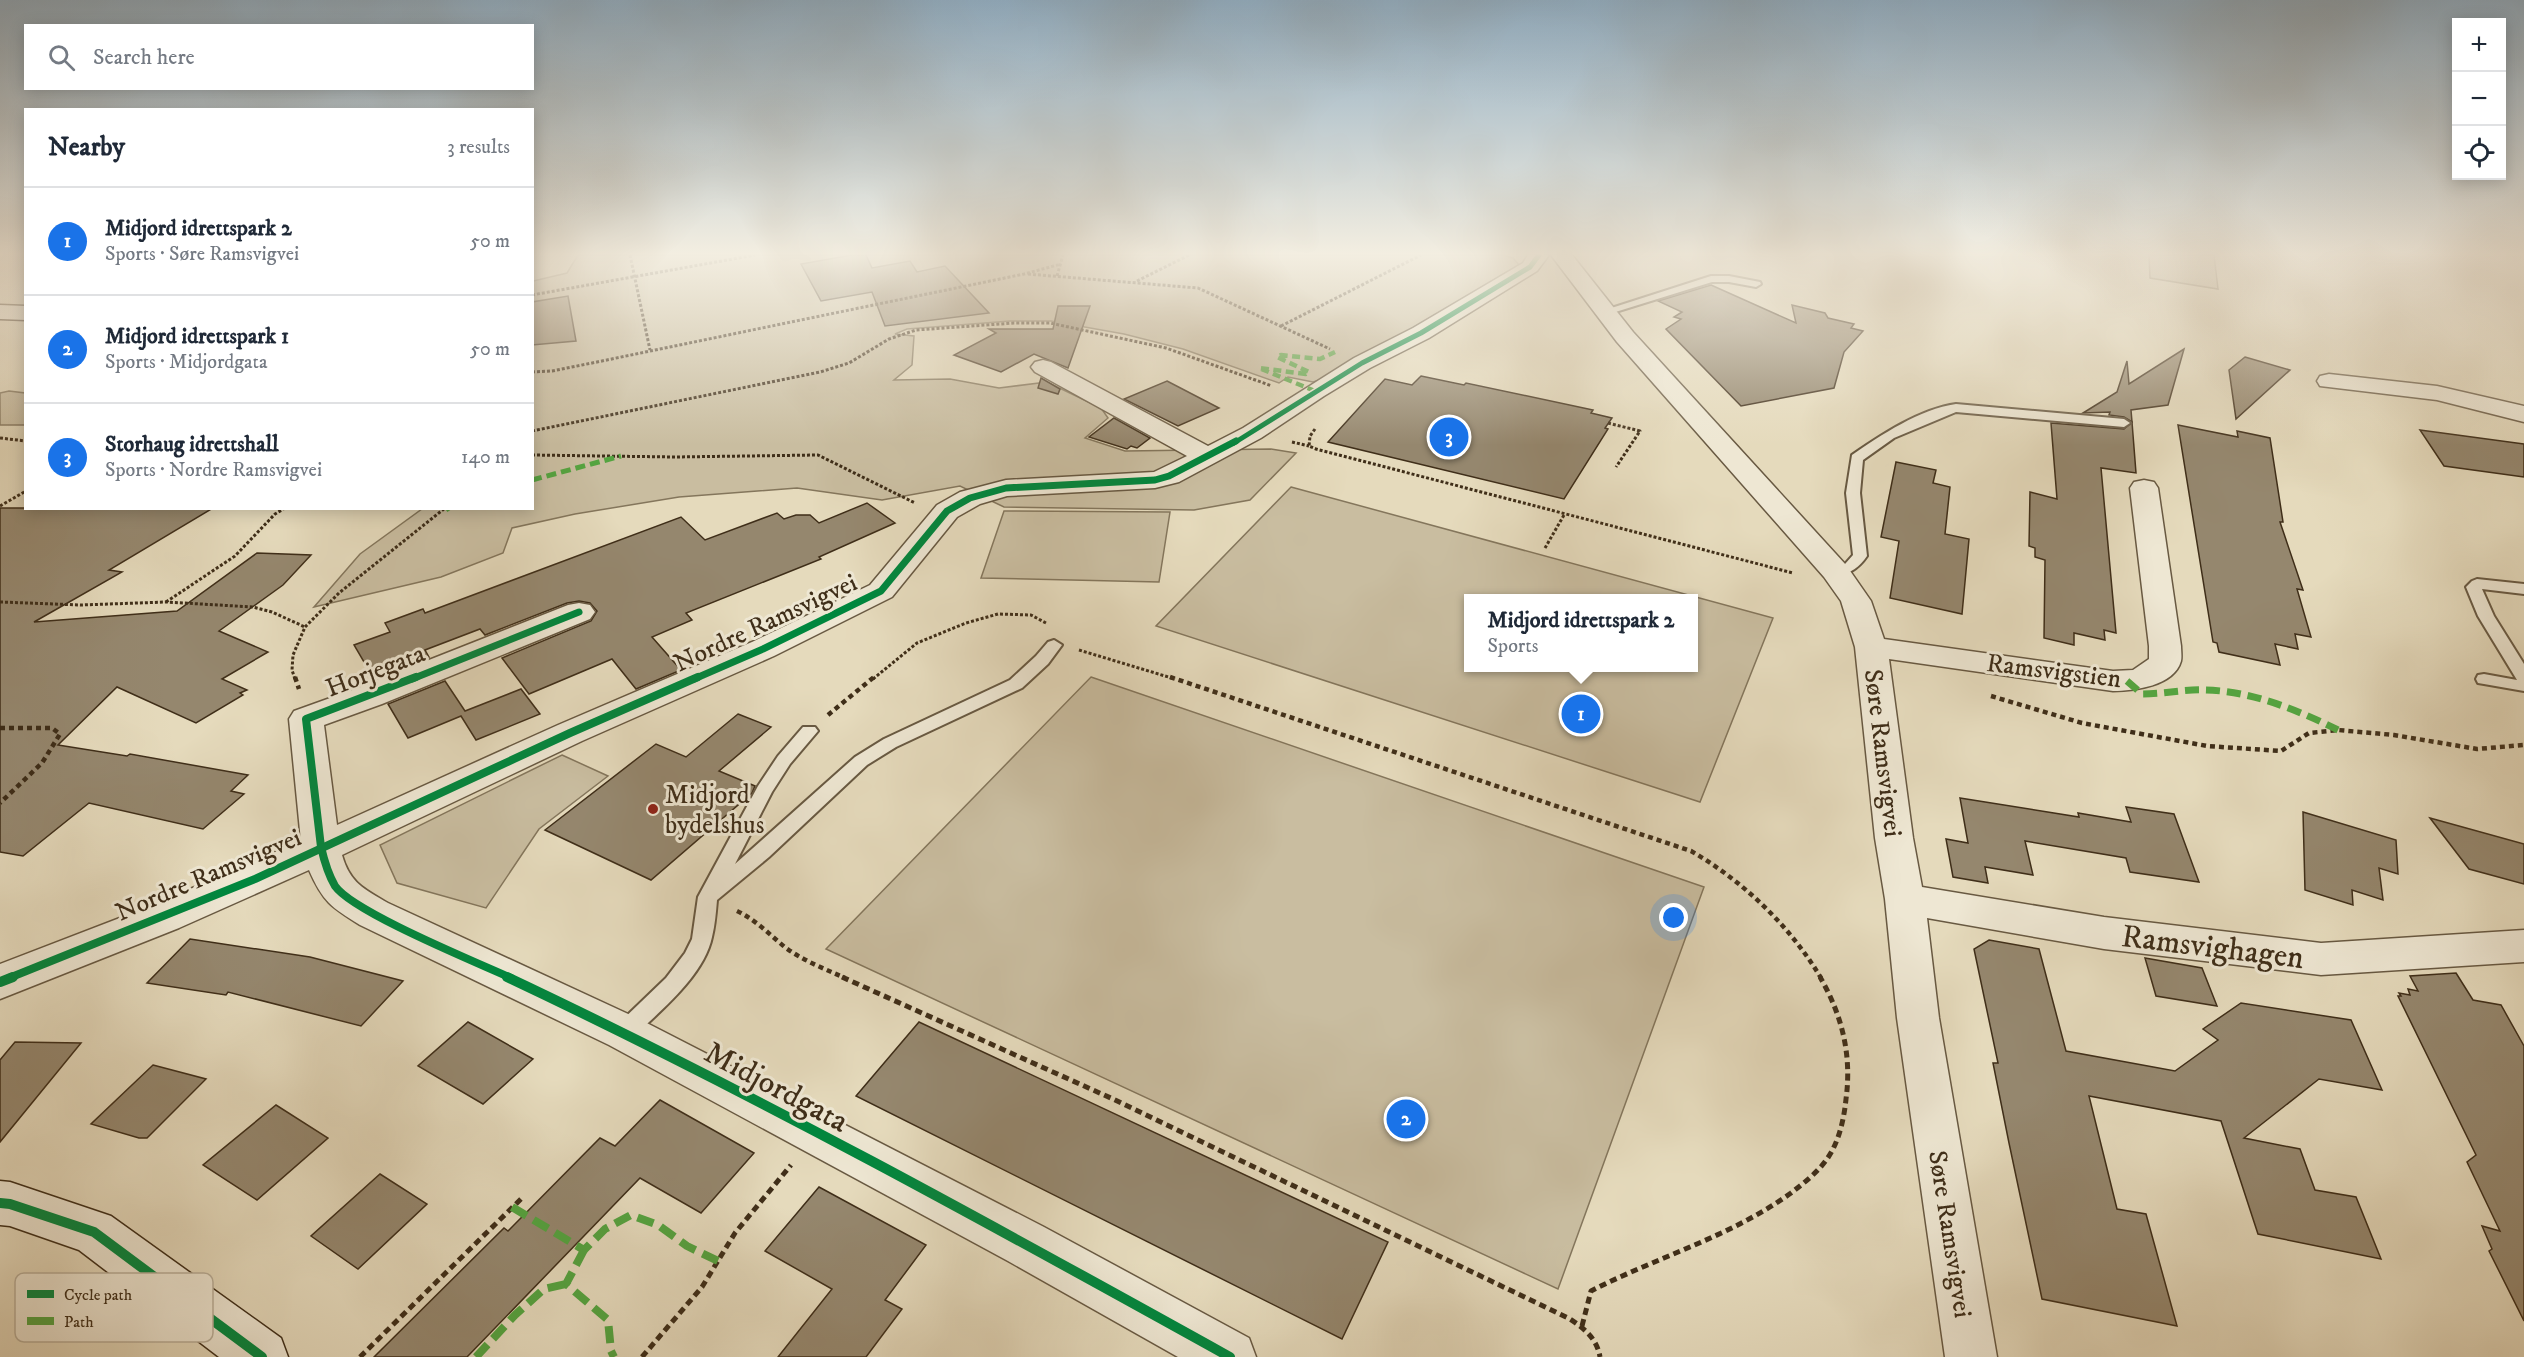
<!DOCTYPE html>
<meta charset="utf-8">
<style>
body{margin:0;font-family:"IM FELL DW Pica",serif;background:#f6f6f7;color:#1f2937}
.controls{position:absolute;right:18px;top:18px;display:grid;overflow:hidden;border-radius:0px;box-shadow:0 3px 15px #0003}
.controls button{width:54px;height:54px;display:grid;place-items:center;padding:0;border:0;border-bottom:2px solid #e0e1e3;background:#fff;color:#1f2937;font:30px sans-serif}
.you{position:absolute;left:1674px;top:918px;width:21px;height:21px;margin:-15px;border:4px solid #fff;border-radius:50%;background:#1a73e8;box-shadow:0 0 0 9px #1a73e833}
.badge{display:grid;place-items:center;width:39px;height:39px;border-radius:50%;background:#1a73e8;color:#fff;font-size:20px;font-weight:700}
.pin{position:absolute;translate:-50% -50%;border:3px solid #fff;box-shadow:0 2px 6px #0006}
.popup{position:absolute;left:1464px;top:594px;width:234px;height:78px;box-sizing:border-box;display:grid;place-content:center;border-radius:0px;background:#fff;filter:drop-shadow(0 2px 4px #0005);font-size:20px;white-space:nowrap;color:#747a83}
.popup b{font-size:22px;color:#1f2937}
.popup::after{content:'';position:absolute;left:50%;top:100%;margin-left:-12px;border:12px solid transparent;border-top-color:#fff}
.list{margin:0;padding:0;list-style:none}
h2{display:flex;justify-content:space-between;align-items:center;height:78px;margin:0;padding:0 24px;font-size:26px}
h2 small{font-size:20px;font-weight:400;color:#747a83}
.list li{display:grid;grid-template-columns:39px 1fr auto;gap:18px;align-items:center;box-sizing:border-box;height:108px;padding:0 24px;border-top:2px solid #e0e1e3}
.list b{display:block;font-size:22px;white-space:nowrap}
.list p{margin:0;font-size:20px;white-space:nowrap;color:#747a83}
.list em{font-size:20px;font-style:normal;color:#747a83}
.icon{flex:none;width:33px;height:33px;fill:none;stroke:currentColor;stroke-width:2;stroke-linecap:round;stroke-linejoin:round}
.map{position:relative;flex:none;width:2524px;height:1357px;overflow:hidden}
.search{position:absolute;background:#fff;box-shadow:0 3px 15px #0003;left:24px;top:24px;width:510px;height:66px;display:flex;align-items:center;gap:15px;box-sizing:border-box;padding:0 21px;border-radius:0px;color:#747a83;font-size:22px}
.panel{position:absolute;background:#fff;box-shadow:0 3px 15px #0003;left:24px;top:108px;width:510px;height:402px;border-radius:0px}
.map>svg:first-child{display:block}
.green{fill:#c9bda0;stroke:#84765c;stroke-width:1.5;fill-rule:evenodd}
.building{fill:#95876e;stroke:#3f2e19;stroke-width:1.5}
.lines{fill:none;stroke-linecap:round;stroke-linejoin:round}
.lane-casing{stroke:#685942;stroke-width:4}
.street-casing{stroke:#685942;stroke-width:3}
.secondary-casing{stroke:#3f2e19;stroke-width:3}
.path-far2{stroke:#3f2e19;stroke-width:3;stroke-dasharray:3 2;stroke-linecap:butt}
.path-far1{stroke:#3f2e19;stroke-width:4.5;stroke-dasharray:5 4;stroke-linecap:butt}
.path{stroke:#3f2e19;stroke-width:5;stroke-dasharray:7 4.5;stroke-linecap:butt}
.lane{fill:#eee7d3;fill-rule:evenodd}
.street{fill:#eee7d3;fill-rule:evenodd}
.secondary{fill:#eee7d3;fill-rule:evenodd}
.quiet-far3{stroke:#54a440;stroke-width:4.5;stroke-dasharray:8 4.5;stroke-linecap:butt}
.quiet-far2{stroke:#54a440;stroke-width:5;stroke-dasharray:10 5;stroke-linecap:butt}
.quiet-far1{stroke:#54a440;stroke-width:7;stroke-dasharray:14 7;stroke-linecap:butt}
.quiet{stroke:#54a440;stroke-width:8;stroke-dasharray:17 8;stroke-linecap:butt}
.cycleway-far3-casing{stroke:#eee7d3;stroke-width:8}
.cycleway-far2-casing{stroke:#eee7d3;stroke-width:10}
.cycleway-far1-casing{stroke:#eee7d3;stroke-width:12}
.cycleway-casing{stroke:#eee7d3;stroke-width:14}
.cycleway-far3{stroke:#00873e;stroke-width:5}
.cycleway-far2{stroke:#00873e;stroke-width:7}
.cycleway-far1{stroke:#00873e;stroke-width:8}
.cycleway{stroke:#00873e;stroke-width:10}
.poi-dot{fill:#8f2418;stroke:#eee7d3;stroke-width:2}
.labels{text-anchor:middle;stroke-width:6;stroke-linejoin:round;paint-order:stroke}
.street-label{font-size:26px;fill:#3f2e19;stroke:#eee7d3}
.poi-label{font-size:26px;fill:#3f2e19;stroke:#eee7d3;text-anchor:start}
.near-street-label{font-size:32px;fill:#3f2e19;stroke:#eee7d3}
.key{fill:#eee7d3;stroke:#bab09b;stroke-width:1.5}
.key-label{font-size:16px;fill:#3f2e19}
</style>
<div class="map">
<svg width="2524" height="1357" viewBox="0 0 2524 1357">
<rect width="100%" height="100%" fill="#e5dabc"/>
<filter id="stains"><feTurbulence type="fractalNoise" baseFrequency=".00333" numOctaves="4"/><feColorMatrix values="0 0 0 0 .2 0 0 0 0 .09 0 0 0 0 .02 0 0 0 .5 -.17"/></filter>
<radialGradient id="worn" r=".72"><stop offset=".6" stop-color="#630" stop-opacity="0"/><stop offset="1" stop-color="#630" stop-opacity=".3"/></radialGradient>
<g class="green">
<path d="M578,255H1503L1513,258L1519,265L1330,377L1313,382L1288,377L1279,383L1183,349L1124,334L1051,321H1010L907,329L895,334L914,336L912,365L894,380L950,379L999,388L1047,382L1101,408L1108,418L1085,438L1125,451L1271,449L1296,453L1250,500L1194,510L1004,507L960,486L882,500L797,488L679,497L575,514L512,528L503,553L441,577L314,607L360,554L422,509L532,508L533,281L567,273Z"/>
<path d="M2149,255H2214L2218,289L2150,278Z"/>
<path d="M9,391L25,393V425H0V393Z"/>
<path d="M1291,487L1773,618L1700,802L1156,626ZM1694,598V668H1468V598Z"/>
<path d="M1004,511L1170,512L1159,582L981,578Z"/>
<path d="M1091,677L1704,887L1558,1289L826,949Z"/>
<path d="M562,755L608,776L539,829L486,908L397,883L380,845Z"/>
</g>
<g class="building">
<path d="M852,255H866L872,268L910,261L917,272L945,266L989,313L885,326L872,292L821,301L801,264Z"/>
<path d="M1711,285L1796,323L1792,305L1825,313L1828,318L1854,324L1851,328L1863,331L1844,352L1834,388L1741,406L1666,329L1681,319L1674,317L1682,312L1658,301Z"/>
<path d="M568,296L576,341L532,345V302Z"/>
<path d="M1058,306H1090L1068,368L1034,354L1001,372L954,355L996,333L989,329H1053Z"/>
<path d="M2184,349L2168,405L2131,410L2132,422L2124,417L2109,415L2110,412L2083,413L2117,392L2127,361L2129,384Z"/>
<path d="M2245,357L2290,370L2236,419L2229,370Z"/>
<path d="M1421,376L1464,385L1466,383L1593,410L1591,413L1612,418L1605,428L1608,429L1564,499L1328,442L1385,379L1412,385Z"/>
<path d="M1041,378L1060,389L1058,394L1038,388Z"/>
<path d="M1167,381L1219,408L1178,426L1124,399Z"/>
<path d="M1114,418L1150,438L1137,448L1131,446L1127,449L1089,437Z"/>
<path d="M2132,422L2136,473L2101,468L2116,633L2104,630L2105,640L2074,633V645L2044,638L2045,560L2035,557V548L2029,546L2030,492L2057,499L2051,423L2124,429Z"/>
<path d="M2178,425L2238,437L2237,431L2270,438L2283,522H2280L2303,590L2297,589L2311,637L2295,634L2298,649L2275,644L2280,665L2219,652L2217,643L2213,642Z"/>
<path d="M2420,430L2524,444V477L2444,466Z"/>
<path d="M1896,462L1936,470L1933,483L1950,487L1945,534L1969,539L1962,614L1890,598L1899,541L1881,537Z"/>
<path d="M867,503L895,523L819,557L821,559L686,613L692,620L652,637L681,670L636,689L612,659L529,694L502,658L591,621L597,611L590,603L579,601L567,603L485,635L480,629L425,650L429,657L374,679L354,645L390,632L385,623L423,609L425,613L681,517L705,540L777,513L784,519L796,515H810L819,523Z"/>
<path d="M0,508H213L109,570L122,572L34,622L177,611L257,553L311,555L283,585L219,631L268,652L222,679L247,690L240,693L243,695L196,723L117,687L58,745L127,756L130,754L248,775L231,791L244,794L203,829L89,803L23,856L0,852Z"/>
<path d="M445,681L465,711L521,689L540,714L476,740L461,716L408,738L388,704Z"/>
<path d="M738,714L771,727L719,771L755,786L752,793L651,880L545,830L656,744L686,757Z"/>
<path d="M1960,798L2079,817L2078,813L2131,822L2126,807L2174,814L2199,882L2130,872L2126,858L2025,841L2033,875L1985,867L1988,883L1953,877L1946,839L1968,843Z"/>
<path d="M2303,812L2396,840L2398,874L2379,868L2383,900L2352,890L2353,905L2305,890Z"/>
<path d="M2430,818L2524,844V884L2469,869Z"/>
<path d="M190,939L310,957L403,981L361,1026L228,992L226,995L147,983Z"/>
<path d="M1989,940L2039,949L2066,1051L2175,1071L2218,1040L2203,1029L2241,1003L2351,1020L2382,1090L2319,1079L2244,1138L2300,1149L2315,1190L2356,1197L2381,1259L2258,1234L2221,1121L2089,1096L2117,1209L2146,1214L2177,1326L2042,1299L2009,1143L1993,1063H1998L1974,949Z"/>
<path d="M2145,958L2202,968L2217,1006L2156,996Z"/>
<path d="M2456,973L2473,1000L2501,1005L2524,1046V1321L2489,1251L2492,1249L2482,1226L2500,1231L2467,1162L2476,1155L2398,996H2401L2399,993L2410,995L2408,989L2418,991L2410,976Z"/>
<path d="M468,1022L533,1059L483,1104L418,1066Z"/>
<path d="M919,1022L1388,1242L1342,1339L856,1096Z"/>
<path d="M15,1042L81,1043L0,1142V1060Z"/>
<path d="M153,1065L206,1079L147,1138H139L91,1124Z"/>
<path d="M660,1100L754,1153L701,1213L640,1178L467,1357H374L504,1228L508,1231L600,1138L615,1146Z"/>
<path d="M276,1105L328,1138L257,1200L203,1165Z"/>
<path d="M380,1174L427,1204L358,1269L311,1236Z"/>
<path d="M819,1187L926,1245L885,1300L902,1309L866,1357H778L832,1289L765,1251Z"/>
</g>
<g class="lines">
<g class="lane-casing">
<g id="lane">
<path d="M1711,276H1729L1760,282L1761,284L1756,287L1729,282H1712L1609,314H1601L1599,312Z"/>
<path d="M1956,404L2124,419L2130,423L2124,427L1956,412L1894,438L1863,460L1860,493L1867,556C1859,568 1846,578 1830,574L1828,571L1830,568L1845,564L1853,555L1846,493L1852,455C1881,435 1920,409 1956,404Z"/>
<path d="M2477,579L2524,584V594L2482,589L2494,616L2524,664V691L2484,684L2478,683L2476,679L2478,675L2484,674L2517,680L2478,616L2466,587L2472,581Z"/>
<path d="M1054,640L1062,645L1048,664L1022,688L896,747L867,765L769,857L717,900C716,912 715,925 712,937C704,976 659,1012 632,1038L624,1041L616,1038L613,1032L616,1026L666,978L685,953L692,939L698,897L758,786L778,756L803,727H815L818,731L790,764L772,792L735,864L855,757L884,739L1010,680L1036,656L1048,642Z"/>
</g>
</g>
<g class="street-casing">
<g id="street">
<path d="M1528,255H1549L1537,271L1429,338L1370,368L1324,396L1261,438L1179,482L1155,488L1007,496L980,504L957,517L892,597L774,656L582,741L342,855C350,883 364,889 388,903L639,1019L1044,1227L1249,1338L1256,1357H1178L1008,1261L609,1045L360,925C331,907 323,902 309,870L179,928L0,999V964L151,906L301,841L289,719L294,711L358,688L568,605L579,603L590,605L595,612L590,619L382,704L324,725L337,825L558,725L752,642L870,585L937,505L960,492L1006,480L1154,472L1187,456L1035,372L1031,367L1035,362L1043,360L1051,362L1208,446L1243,428L1354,358L1413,328L1523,263Z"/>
<path d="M1551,255H1572L1633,332L1846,565L1871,601L1884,639L2113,671L2133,670L2149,659V646L2130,488L2134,482L2144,480L2154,482L2158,488L2181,646C2181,650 2182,657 2181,661C2174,686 2134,691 2113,691L1889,659L1913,838L1922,887L2104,917L2321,943L2524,930V962L2321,975L2104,949L1927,918L1939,1018L1997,1357H1945L1897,1018L1885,899L1875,838L1855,647L1841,601L1824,577L1617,342Z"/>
<path d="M2329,374L2437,386L2524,406V422L2437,400L2320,386L2317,381L2320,376Z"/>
</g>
</g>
<g class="secondary-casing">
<g id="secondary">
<path d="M0,305L26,306V320L0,319Z"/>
<path d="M0,1181L10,1182L111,1216L281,1338L288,1357H219L79,1250L10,1226L0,1225Z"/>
</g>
</g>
<g class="path-far2">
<path d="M630,255L650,350"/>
<path d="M1028,274L1198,288L1330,349"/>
<path d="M1057,276L1063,255"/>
<path d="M1137,281L1189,255"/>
<path d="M532,295L755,255"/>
<path d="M1281,326L1421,255"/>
<path d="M532,372L552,371L597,362L1024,274L1061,264"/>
<path d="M1608,423L1640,431L1616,467"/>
<path d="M1315,429L1310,436L1309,446L1316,449L1793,573"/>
<path d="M532,431L820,372L849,363L889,339L916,330L1014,323H1050L1166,348L1272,386"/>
<path d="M0,438L26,441"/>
<path d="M1292,442L1309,446"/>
<path d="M532,455L674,457L818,455L915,503"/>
<path d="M0,506L26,491"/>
<path d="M1545,548L1564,515"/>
<path d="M0,602L81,605L166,602L253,607L272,612L305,627"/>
<path d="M166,602L235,556L275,514L285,508"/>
<path d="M1079,650L1175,679"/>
<path d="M295,679L292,670L293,655L305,627L339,593L445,508"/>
<path d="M873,679L917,643L966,623L998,614L1031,615L1046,623"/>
</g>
<g class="path-far1">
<path d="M295,677L299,689"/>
<path d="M1170,677L1691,851C1743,881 1790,926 1821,978"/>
<path d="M1991,696L2082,723L2207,746L2281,751L2309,733L2338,730L2394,735L2477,749L2524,745"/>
<path d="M828,715L874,677"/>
<path d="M0,728H52L60,734L42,763L0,803"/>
<path d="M737,911C756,920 770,935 786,948C804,961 825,969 845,978"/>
</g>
<g class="path">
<path d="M842,977L1113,1099L1570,1319C1585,1329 1597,1339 1600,1357"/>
<path d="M1582,1326L1591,1291C1657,1257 1730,1237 1791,1193C1804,1183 1818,1172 1827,1159C1839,1142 1844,1119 1846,1099C1852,1055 1842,1015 1820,977"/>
<path d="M360,1357L524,1196"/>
<path d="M642,1357L702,1287L735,1233L791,1165"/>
</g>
<use href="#lane" class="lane"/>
<use href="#street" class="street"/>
<use href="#secondary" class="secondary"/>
<path class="quiet-far3" d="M1315,391L1259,368L1306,374L1309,372L1277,357L1281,355L1320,359L1335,352"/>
<g class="quiet-far2">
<path d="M532,480L621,456"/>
<path d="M446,510L449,508"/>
</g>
<path class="quiet-far1" d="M2127,681L2142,694C2164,694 2185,689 2206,690C2251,691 2298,710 2338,730"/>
<g class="quiet">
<path d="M512,1207L584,1250L605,1229L631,1215L658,1225L687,1246L718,1261"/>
<path d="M584,1250L566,1284L608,1320L611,1351L614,1357"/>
<path d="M476,1357L515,1315L544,1289L566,1284"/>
</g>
<g class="cycleway-far3-casing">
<path id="cycleway-far3" d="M1234,443L1362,363L1421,333L1530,267L1539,255"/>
</g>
<g class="cycleway-far2-casing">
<g id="cycleway-far2">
<path d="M412,679L579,612"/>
<path d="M694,679L763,649L881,591L947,511L970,498L1006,488L1155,480L1169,476L1236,441"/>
</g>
</g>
<g class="cycleway-far1-casing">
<g id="cycleway-far1">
<path d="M416,677L306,719L321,847C324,860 328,874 335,886C353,912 476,962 511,978"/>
<path d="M9,978L255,879L570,733L698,677"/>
</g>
</g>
<g class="cycleway-casing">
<g id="cycleway">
<path d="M507,977C753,1093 992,1225 1230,1357"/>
<path d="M0,982L13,977"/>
<path d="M0,1203L10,1204L94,1232L262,1357"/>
</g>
</g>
<use href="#cycleway-far3" class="cycleway-far3"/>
<use href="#cycleway-far2" class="cycleway-far2"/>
<use href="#cycleway-far1" class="cycleway-far1"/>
<use href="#cycleway" class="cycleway"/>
</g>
<linearGradient id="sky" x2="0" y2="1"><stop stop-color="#90acc0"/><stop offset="0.57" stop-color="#f3eee1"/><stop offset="1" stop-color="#f3eee1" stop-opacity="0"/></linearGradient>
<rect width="2524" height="445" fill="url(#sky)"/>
<circle class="poi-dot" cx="653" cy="809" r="6"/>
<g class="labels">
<g class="street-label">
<text transform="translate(765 622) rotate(-25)" y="9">Nordre Ramsvigvei</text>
<text transform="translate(375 670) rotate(-21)" y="9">Horjegata</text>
<text transform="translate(2054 670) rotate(7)" y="9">Ramsvigstien</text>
<text transform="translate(1884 753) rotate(83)" y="9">Søre Ramsvigvei</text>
<text transform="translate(208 874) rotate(-23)" y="9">Nordre Ramsvigvei</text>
<text transform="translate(1951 1234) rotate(81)" y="9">Søre Ramsvigvei</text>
</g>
<g class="poi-label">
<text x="665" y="803">Midjord<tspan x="665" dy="30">bydelshus</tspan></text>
</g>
<g class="near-street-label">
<text transform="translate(2213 946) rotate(7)" y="11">Ramsvighagen</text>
<text transform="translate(777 1086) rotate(28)" y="11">Midjordgata</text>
</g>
</g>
<rect x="15" y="1273" width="198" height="69" rx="9" class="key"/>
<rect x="27" y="1290" width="27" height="8" fill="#00873e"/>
<rect x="27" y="1317" width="27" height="8" fill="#54a440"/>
<g class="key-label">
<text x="64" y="1300">Cycle path</text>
<text x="64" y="1327">Path</text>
</g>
<rect width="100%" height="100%" filter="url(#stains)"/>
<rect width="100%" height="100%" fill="url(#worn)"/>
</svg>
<div class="controls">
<button>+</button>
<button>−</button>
<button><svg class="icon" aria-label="locate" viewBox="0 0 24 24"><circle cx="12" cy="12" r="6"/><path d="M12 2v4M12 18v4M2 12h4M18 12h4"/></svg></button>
</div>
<div class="you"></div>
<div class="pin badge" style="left:1581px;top:714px">1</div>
<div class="popup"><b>Midjord idrettspark 2</b>Sports</div>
<div class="pin badge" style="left:1406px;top:1119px">2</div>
<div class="pin badge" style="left:1449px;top:437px">3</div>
<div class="search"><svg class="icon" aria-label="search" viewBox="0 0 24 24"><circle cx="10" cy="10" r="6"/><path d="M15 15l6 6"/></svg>Search here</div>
<section class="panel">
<h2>Nearby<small>3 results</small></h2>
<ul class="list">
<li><span class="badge">1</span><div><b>Midjord idrettspark 2</b><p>Sports · Søre Ramsvigvei</p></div><em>50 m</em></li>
<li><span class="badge">2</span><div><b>Midjord idrettspark 1</b><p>Sports · Midjordgata</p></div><em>50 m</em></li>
<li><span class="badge">3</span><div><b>Storhaug idrettshall</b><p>Sports · Nordre Ramsvigvei</p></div><em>140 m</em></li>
</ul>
</section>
</div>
